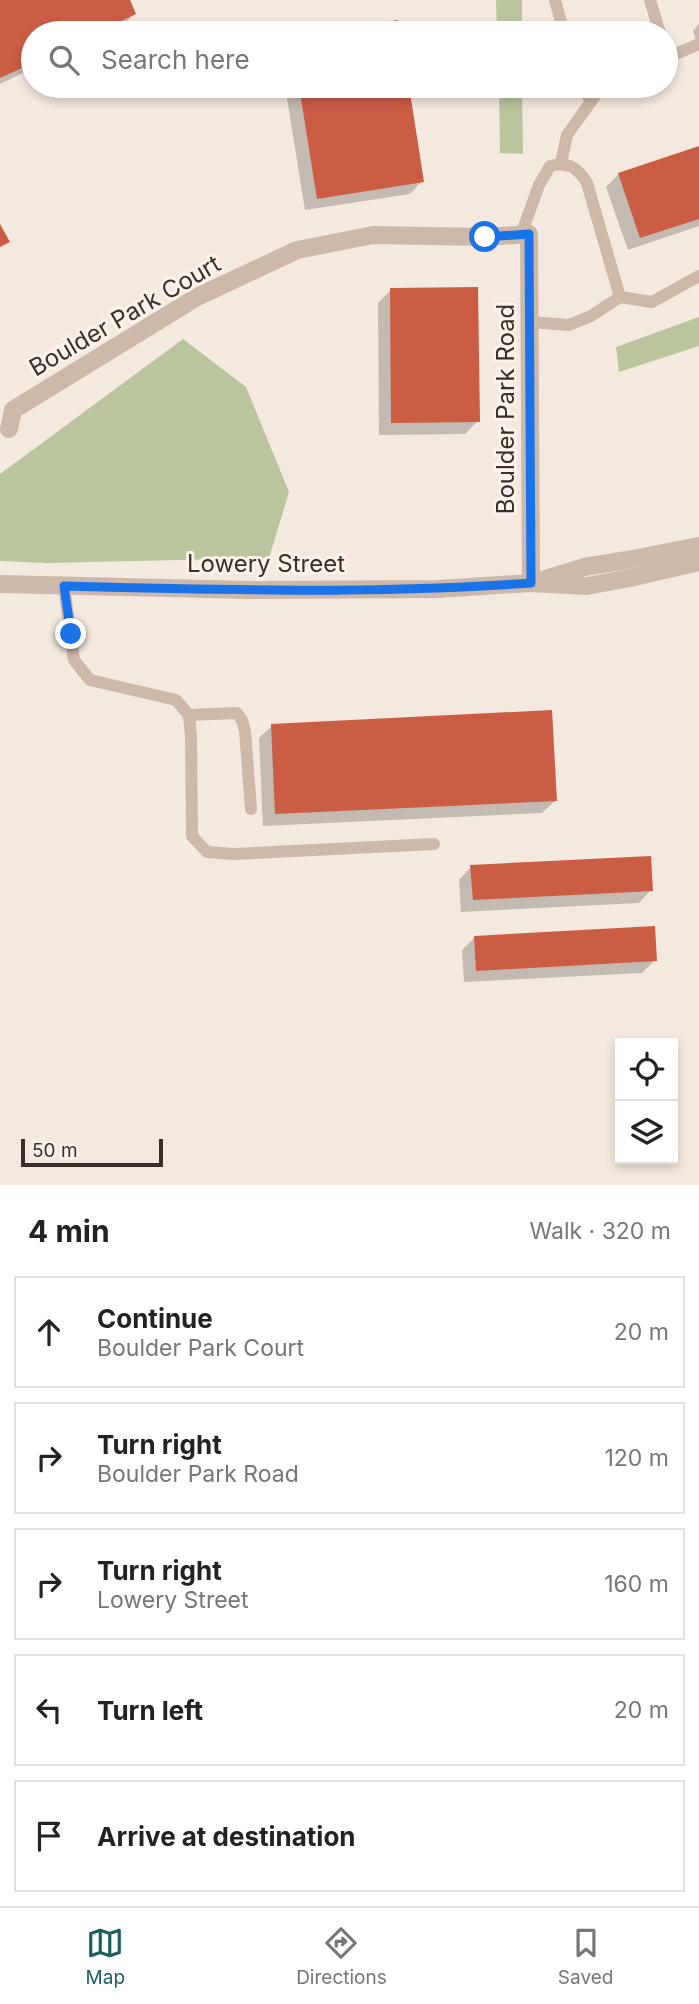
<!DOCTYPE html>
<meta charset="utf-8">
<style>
body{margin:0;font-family:Inter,sans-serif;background:#f2f2f2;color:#222}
.controls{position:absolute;right:21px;bottom:21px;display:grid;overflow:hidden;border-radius:0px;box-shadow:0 4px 10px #0003}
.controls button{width:63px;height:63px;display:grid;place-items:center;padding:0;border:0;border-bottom:2px solid #e0e0e0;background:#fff;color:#222;font:35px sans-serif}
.scale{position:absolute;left:21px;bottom:18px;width:142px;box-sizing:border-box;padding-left:7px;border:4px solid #3a2e2a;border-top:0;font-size:19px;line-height:24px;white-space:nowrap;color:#3a2e2a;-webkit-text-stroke:5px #fbf3ec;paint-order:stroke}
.stop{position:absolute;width:21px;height:21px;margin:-16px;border:5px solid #1a73e8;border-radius:50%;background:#fff}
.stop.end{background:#1a73e8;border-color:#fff;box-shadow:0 2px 7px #0008}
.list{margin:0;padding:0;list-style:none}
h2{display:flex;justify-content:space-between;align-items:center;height:91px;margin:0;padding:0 28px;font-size:30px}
h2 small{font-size:23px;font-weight:400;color:#767676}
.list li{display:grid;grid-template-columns:46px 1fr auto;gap:21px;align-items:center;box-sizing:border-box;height:112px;margin:0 14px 14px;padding:0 14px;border:2px solid #e0e0e0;border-radius:0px}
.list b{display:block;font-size:26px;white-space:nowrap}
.list p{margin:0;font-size:23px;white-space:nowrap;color:#767676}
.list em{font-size:23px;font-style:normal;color:#767676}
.icon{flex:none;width:38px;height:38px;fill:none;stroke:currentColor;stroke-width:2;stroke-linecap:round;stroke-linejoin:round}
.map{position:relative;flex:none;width:699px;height:1185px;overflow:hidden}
.search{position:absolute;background:#fff;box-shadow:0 4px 10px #0003;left:21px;right:21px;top:21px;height:77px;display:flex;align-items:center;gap:18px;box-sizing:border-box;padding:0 24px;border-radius:38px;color:#767676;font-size:26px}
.sheet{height:721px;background:#fff}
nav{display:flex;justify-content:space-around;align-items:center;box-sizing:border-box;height:98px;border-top:2px solid #e0e0e0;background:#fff;font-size:19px;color:#767676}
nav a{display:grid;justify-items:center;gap:4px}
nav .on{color:#1c5f5f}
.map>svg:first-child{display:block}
.green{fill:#bac59e}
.shadow{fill:#0003}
.building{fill:#cc5d45}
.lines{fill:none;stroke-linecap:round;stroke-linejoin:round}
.lane{stroke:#cdb8aa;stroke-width:12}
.street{stroke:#cdb8aa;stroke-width:18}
.route{stroke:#1a73e8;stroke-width:9}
.labels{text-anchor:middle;stroke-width:6;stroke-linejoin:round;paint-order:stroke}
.street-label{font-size:24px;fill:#3a2e2a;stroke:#fbf3ec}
</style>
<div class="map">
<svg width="699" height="1185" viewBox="0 0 699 1185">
<rect width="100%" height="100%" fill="#f4e9df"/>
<g class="green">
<path d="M496,0H522V33H497Z"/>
<path d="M499,86H522L523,154L500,153Z"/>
<path d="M699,317V346L619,372L616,347Z"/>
<path d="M183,339L246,387L289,492L269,558L47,563L0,561V474Z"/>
</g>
<g class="shadow">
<path d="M0,0H128L134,14L122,26L107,33H33V68L0,84Z"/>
<path d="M699,24V49L693,31Z"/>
<path d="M285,86H407L422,181L410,194L305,210Z"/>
<path d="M699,147V226L628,250L606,187L619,174Z"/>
<path d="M391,290L478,421L465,434L379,435L378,303Z"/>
<path d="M272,726L555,801L542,813L263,826L259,738Z"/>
<path d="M471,867L651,890L639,903L461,912L459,880Z"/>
<path d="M475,937L655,960L642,973L464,982L462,950Z"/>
</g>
<g class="building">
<path d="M0,0H130L136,14L96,33H33V63L0,78Z"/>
<path d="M398,20L400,33H322V32Z"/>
<path d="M299,86H409L424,182L317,199Z"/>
<path d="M699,146V219L640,238L618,173Z"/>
<path d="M0,224L10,242L0,247Z"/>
<path d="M478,287L480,422L391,423L390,288Z"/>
<path d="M552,710L557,801L275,814L271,724Z"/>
<path d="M651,856L653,891L473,900L470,865Z"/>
<path d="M655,926L657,961L476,971L474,936Z"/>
</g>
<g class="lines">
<g class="lane">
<path d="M555,0L564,33"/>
<path d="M650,0L660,33"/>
<path d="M666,58L699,44"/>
<path d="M580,86L591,101"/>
<path d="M561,163L567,135L602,86"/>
<path d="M521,235L539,185L550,166C568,161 578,168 587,183L620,297L591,316L569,325L530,322"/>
<path d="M620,297L652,302L699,276"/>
<path d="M64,586L74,660L90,680L176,700L189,715L191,737L192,836L207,852L234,854L434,844"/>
<path d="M189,715L237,713L242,720L245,731L251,809"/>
</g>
<g class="street">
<path d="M9,429L13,410L197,297L297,250L373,235L485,237L529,234L531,583"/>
<path d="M545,579L584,567L627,560L699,546"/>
<path d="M0,584L249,590L438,589L531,583L587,586L630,578L699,562"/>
</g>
</g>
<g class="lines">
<path class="route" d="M71,634L64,586C220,590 376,594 531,583L529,234L485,237"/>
</g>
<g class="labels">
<g class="street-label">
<text transform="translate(125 316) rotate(-30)" y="8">Boulder Park Court</text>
<text transform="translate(506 409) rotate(-90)" y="8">Boulder Park Road</text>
<text x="266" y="572">Lowery Street</text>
</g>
</g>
</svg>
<div class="controls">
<button><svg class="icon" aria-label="locate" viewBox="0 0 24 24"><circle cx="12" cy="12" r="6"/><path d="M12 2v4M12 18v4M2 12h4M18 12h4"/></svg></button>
<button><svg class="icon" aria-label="layers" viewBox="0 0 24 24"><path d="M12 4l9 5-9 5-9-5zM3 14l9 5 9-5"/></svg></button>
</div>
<div class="scale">50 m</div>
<div class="stop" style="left:485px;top:237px"></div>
<div class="stop end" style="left:71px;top:634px"></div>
<div class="search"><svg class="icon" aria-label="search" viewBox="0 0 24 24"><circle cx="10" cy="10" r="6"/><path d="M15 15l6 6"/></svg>Search here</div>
</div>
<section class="sheet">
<h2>4 min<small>Walk · 320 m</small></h2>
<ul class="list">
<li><svg class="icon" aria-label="ahead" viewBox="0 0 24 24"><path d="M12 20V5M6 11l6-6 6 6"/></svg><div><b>Continue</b><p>Boulder Park Court</p></div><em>20 m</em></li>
<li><svg class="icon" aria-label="right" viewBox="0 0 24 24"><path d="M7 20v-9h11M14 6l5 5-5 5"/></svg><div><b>Turn right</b><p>Boulder Park Road</p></div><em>120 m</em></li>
<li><svg class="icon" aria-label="right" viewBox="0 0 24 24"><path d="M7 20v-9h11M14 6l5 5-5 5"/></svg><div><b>Turn right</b><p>Lowery Street</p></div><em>160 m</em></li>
<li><svg class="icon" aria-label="left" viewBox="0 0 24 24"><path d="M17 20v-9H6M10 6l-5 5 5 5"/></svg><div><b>Turn left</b></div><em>20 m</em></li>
<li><svg class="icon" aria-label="arrive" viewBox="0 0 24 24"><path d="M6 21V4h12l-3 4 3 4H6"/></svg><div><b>Arrive at destination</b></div></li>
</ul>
</section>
<nav>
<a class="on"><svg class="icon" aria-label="map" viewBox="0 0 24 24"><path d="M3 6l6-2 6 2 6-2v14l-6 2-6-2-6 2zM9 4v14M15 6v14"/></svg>Map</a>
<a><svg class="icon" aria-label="directions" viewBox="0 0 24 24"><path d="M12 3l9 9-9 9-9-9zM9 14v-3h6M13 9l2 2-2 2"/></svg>Directions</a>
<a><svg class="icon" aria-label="saved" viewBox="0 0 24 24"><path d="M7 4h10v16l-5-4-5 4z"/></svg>Saved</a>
</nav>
